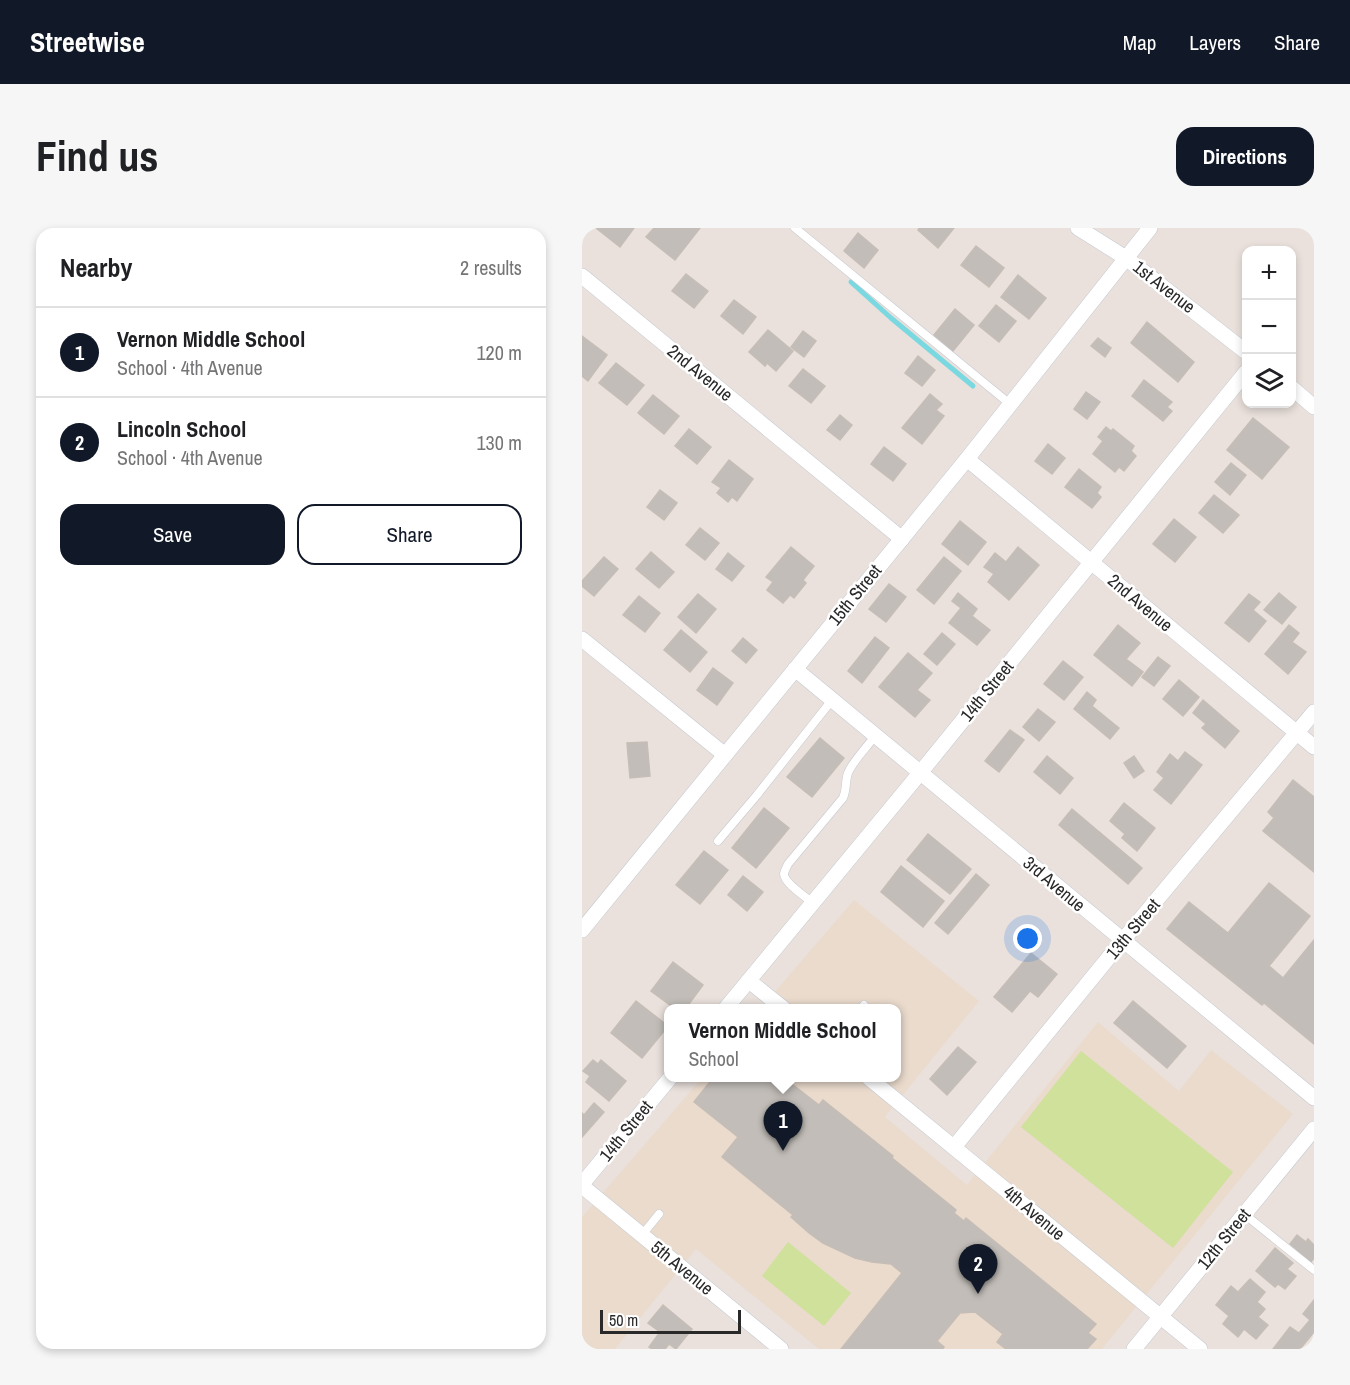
<!DOCTYPE html>
<meta charset="utf-8">
<style>
body{margin:0;font-family:"Archivo Narrow",sans-serif;background:#f6f6f6;color:#202124}
.controls{position:absolute;right:18px;top:18px;display:grid;overflow:hidden;border-radius:12px;box-shadow:0 3px 9px #0003}
.controls button{width:54px;height:54px;display:grid;place-items:center;padding:0;border:0;border-bottom:2px solid #e0e0e0;background:#fff;color:#202124;font:30px sans-serif}
.scale{position:absolute;left:18px;bottom:15px;width:141px;box-sizing:border-box;padding-left:6px;border:3px solid #292929;border-top:0;font-size:16px;line-height:21px;white-space:nowrap;color:#292929;-webkit-text-stroke:4px #fff;paint-order:stroke}
.you{position:absolute;left:446px;top:711px;width:21px;height:21px;margin:-15px;border:4px solid #fff;border-radius:50%;background:#1a73e8;box-shadow:0 0 0 9px #1a73e833}
.badge{display:grid;place-items:center;width:39px;height:39px;border-radius:50%;background:#111827;color:#fff;font-size:20px;font-weight:700}
.pin{position:absolute;translate:-50% -50px;filter:drop-shadow(0 2px 3px #0008)}
.pin::after{content:'';position:absolute;top:32px;width:21px;height:18px;background:inherit;clip-path:polygon(0 0,100% 0,50% 100%)}
.popup{position:absolute;left:82px;top:776px;width:237px;height:78px;box-sizing:border-box;display:grid;place-content:center;border-radius:12px;background:#fff;filter:drop-shadow(0 2px 4px #0005);font-size:20px;white-space:nowrap;color:#757577}
.popup b{font-size:22px;color:#202124}
.popup::after{content:'';position:absolute;left:50%;top:100%;margin-left:-12px;border:12px solid transparent;border-top-color:#fff}
.list{margin:0;padding:0;list-style:none}
h2{display:flex;justify-content:space-between;align-items:center;height:78px;margin:0;padding:0 24px;font-size:26px}
h2 small{font-size:20px;font-weight:400;color:#757577}
.list li{display:grid;grid-template-columns:39px 1fr auto;gap:18px;align-items:center;box-sizing:border-box;height:90px;padding:0 24px;border-top:2px solid #e0e0e0}
.list b{display:block;font-size:22px;white-space:nowrap}
.list p{margin:0;font-size:20px;white-space:nowrap;color:#757577}
.list em{font-size:20px;font-style:normal;color:#757577}
.actions{display:flex;gap:12px;padding:18px 24px}
.actions a{flex:1;padding:14px 0;border:2px solid #111827;border-radius:18px;text-align:center;font-size:21px;color:#111827}
.actions .main{background:#111827;color:#fff}
.icon{flex:none;width:33px;height:33px;fill:none;stroke:currentColor;stroke-width:2;stroke-linecap:round;stroke-linejoin:round}
.map{position:relative;flex:none;width:732px;height:1121px;overflow:hidden;border-radius:18px}
header{display:flex;align-items:center;gap:36px;box-sizing:border-box;height:84px;padding:0 30px;background:#111827;color:#fff}
header strong{font-size:28px}
nav{display:flex;gap:33px;margin-inline-start:auto;font-size:21px}
.intro{display:flex;align-items:center;justify-content:space-between;box-sizing:border-box;height:144px;padding:0 36px}
h1{margin:0;font-size:42px}
.button{padding:15px 27px;border-radius:18px;background:#111827;color:#fff;font-size:21px;font-weight:700}
main{display:flex;gap:36px;padding:0 36px}
aside{flex:1;background:#fff;border-radius:18px;box-shadow:0 3px 9px #0003}
.map>svg:first-child{display:block}
.education{fill:#eadbcd}
.pitch{fill:#cfe19b}
.lines{fill:none;stroke-linecap:round;stroke-linejoin:round}
.stream{stroke:#7ad8e1;stroke-width:5}
.building{fill:#c2bdb8;stroke:#c5bdb6;stroke-width:1.5}
.service-casing{stroke:#c4c9d1;stroke-width:9}
.minor-casing{stroke:#c4c9d1;stroke-width:16}
.service{stroke:#fff;stroke-width:8}
.minor{stroke:#fff;stroke-width:15}
.labels{text-anchor:middle;stroke-width:5;stroke-linejoin:round;paint-order:stroke}
.street-label{font-size:18px;fill:#292929;stroke:#fff}
</style>
<header>
<strong>Streetwise</strong>
<nav><a>Map</a><a>Layers</a><a>Share</a></nav>
</header>
<div class="intro"><h1>Find us</h1><a class="button">Directions</a></div>
<main>
<aside>
<h2>Nearby<small>2 results</small></h2>
<ul class="list">
<li><span class="badge">1</span><div><b>Vernon Middle School</b><p>School · 4th Avenue</p></div><em>120 m</em></li>
<li><span class="badge">2</span><div><b>Lincoln School</b><p>School · 4th Avenue</p></div><em>130 m</em></li>
</ul>
<div class="actions"><a class="main">Save</a><a>Share</a></div>
</aside>
<div class="map">
<svg width="732" height="1121" viewBox="0 0 732 1121">
<rect width="100%" height="100%" fill="#eae1dc"/>
<path class="education" d="M272,672L397,773L303,889L385,957L516,794L597,863L629,822L711,886L520,1121H237L114,1021L33,1121H0V989L120,850H315V780H179Z"/>
<g class="pitch">
<path d="M499,823L651,944L591,1020L439,899Z"/>
<path d="M206,1014L269,1065L242,1098L180,1048Z"/>
</g>
<g class="lines">
<path class="stream" d="M269,54L309,90L391,158"/>
</g>
<g class="building">
<path d="M14,0H52L38,19Z"/>
<path d="M72,0H118L93,32L64,9Z"/>
<path d="M337,0H372L356,20L336,2Z"/>
<path d="M276,5L296,22L282,40L262,23Z"/>
<path d="M394,18L422,40L407,59L379,37Z"/>
<path d="M104,46L126,63L112,80L90,63Z"/>
<path d="M436,47L464,70L447,91L419,69Z"/>
<path d="M152,72L174,89L161,106L139,88Z"/>
<path d="M414,77L434,93L417,114L397,98Z"/>
<path d="M373,81L392,97L371,123L352,107Z"/>
<path d="M565,94L612,134L596,154L549,115Z"/>
<path d="M186,102L211,123L194,143L185,135L183,138L167,124Z"/>
<path d="M221,103L234,113L222,129L209,119Z"/>
<path d="M0,108L25,127L6,153L0,148Z"/>
<path d="M516,110L529,120L523,129L509,118Z"/>
<path d="M336,128L353,142L340,158L323,145Z"/>
<path d="M34,135L62,157L45,177L17,155Z"/>
<path d="M221,141L243,158L229,175L207,158Z"/>
<path d="M562,152L590,174L585,179L590,183L581,193L550,168Z"/>
<path d="M504,164L518,174L505,191L492,181Z"/>
<path d="M348,166L360,176L354,182L362,188L340,216L320,200Z"/>
<path d="M71,167L97,188L82,206L56,185Z"/>
<path d="M258,187L270,197L258,212L245,202Z"/>
<path d="M671,190L707,219L680,251L645,222Z"/>
<path d="M524,199L529,203L531,201L552,218L549,223L554,228L542,243L537,239L533,244L511,226L521,213L516,209Z"/>
<path d="M107,201L129,219L115,236L93,218Z"/>
<path d="M466,216L483,230L470,246L453,233Z"/>
<path d="M302,219L324,236L311,253L289,236Z"/>
<path d="M147,232L171,251L155,273L150,269L146,274L135,265L139,260L130,254Z"/>
<path d="M649,235L664,247L648,267L633,254Z"/>
<path d="M497,241L519,259L515,265L519,269L510,280L483,259Z"/>
<path d="M78,262L95,275L82,292L65,279Z"/>
<path d="M632,267L657,287L641,305L617,285Z"/>
<path d="M592,291L614,309L593,334L571,316Z"/>
<path d="M378,293L404,314L386,337L360,316Z"/>
<path d="M118,300L137,315L123,332L104,317Z"/>
<path d="M209,319L232,338L221,352L224,355L212,370L208,367L201,375L185,362L191,354L184,349Z"/>
<path d="M436,319L457,337L427,372L406,354L412,346L402,339L413,325L424,334Z"/>
<path d="M69,324L92,344L77,360L54,341Z"/>
<path d="M146,325L162,338L150,353L134,341Z"/>
<path d="M22,329L36,341L12,368L0,358V353Z"/>
<path d="M362,329L379,343L352,376L335,362Z"/>
<path d="M307,356L324,369L304,394L287,381Z"/>
<path d="M376,365L395,381L390,388L408,402L395,417L367,395L379,380L370,373Z"/>
<path d="M697,365L714,379L700,396L682,382Z"/>
<path d="M116,366L134,381L114,405L96,389Z"/>
<path d="M667,366L678,374L671,382L684,393L667,414L643,395Z"/>
<path d="M57,368L78,385L63,404L41,387Z"/>
<path d="M536,397L558,415L544,431L561,444L550,458L512,427Z"/>
<path d="M707,397L717,405L710,414L724,424L706,446L683,426Z"/>
<path d="M99,402L125,424L108,444L82,422Z"/>
<path d="M360,405L373,416L355,437L342,426Z"/>
<path d="M293,409L307,420L280,455L266,443Z"/>
<path d="M161,410L175,422L164,435L150,423Z"/>
<path d="M326,425L350,445L335,462L348,472L333,489L297,459Z"/>
<path d="M576,429L588,438L572,458L560,449Z"/>
<path d="M481,433L501,449L482,472L462,456Z"/>
<path d="M131,440L151,455L135,477L115,462Z"/>
<path d="M597,452L617,469L601,488L581,471Z"/>
<path d="M505,464L514,472L510,478L537,500L528,511L492,481Z"/>
<path d="M621,472L657,503L643,520L620,500L624,496L611,485Z"/>
<path d="M456,481L473,494L457,513L441,499Z"/>
<path d="M428,502L442,512L417,544L403,533Z"/>
<path d="M238,510L262,530L230,569L205,549Z"/>
<path d="M65,514L68,548L48,550L45,515Z"/>
<path d="M603,524L620,537L589,576L572,562L582,550L575,544L588,526L596,533Z"/>
<path d="M465,528L491,550L478,566L452,544Z"/>
<path d="M552,528L562,543L552,550L542,535Z"/>
<path d="M711,552L732,569V644L681,603L692,590L686,584Z"/>
<path d="M542,575L573,600L555,623L540,610L543,606L528,593Z"/>
<path d="M182,580L207,600L174,640L150,620Z"/>
<path d="M490,581L560,640L546,656L477,597Z"/>
<path d="M346,606L389,641L368,666L325,632Z"/>
<path d="M122,623L146,642L118,676L94,657Z"/>
<path d="M319,638L362,673L341,699L299,664Z"/>
<path d="M394,646L407,657L366,706L353,695Z"/>
<path d="M161,648L181,664L165,683L146,667Z"/>
<path d="M687,655L728,688L687,738L701,750L732,712V816L682,775L680,777L585,701L607,674L646,705Z"/>
<path d="M449,725L475,746L456,769L448,763L430,784L412,769Z"/>
<path d="M91,734L121,757L104,780H92L69,763Z"/>
<path d="M54,773L86,798L60,830L29,805Z"/>
<path d="M551,773L604,818L585,840L532,795Z"/>
<path d="M376,819L394,834L365,867L348,851Z"/>
<path d="M11,832L16,836L19,832L44,853L27,873L4,854L8,848L1,843Z"/>
<path d="M131,850H202L237,877L241,872L311,928L310,930L374,982L372,985L382,993L384,990L514,1096L506,1105L514,1111L505,1121H424L415,1114L421,1106L393,1084L378,1085L355,1113L362,1119L361,1121H259L320,1045L309,1036L290,1034L273,1030L241,1015L227,1005L209,989L211,987L140,929L156,909L112,874Z"/>
<path d="M12,875L22,884L0,909V885L2,887Z"/>
<path d="M715,1007L724,1014L726,1011L732,1017V1030L729,1034L708,1016Z"/>
<path d="M693,1020L711,1035L705,1041L714,1048L703,1061L696,1056L693,1059L674,1043Z"/>
<path d="M668,1051L683,1064L675,1074L683,1081L676,1089L686,1097L674,1111L662,1101L656,1109L641,1096L647,1088L634,1077L649,1058L656,1064Z"/>
<path d="M732,1072V1104L718,1121H691L708,1099L717,1105L728,1092L721,1086Z"/>
<path d="M81,1077L110,1101L94,1121L87,1116L83,1121H70L67,1119L78,1104L66,1095Z"/>
</g>
<g class="lines">
<g class="service-casing">
<g id="service">
<path d="M213,0L428,176"/>
<path d="M136,613L175,567L250,472"/>
<path d="M231,675C224,669 202,655 202,646C202,644 205,638 206,636L261,570C265,561 263,553 266,545C271,533 285,519 293,508"/>
<path d="M279,780L282,777"/>
<path d="M662,986L732,1042"/>
<path d="M60,1007L77,986"/>
</g>
</g>
<g class="minor-casing">
<g id="minor">
<path d="M496,0L544,30L664,124"/>
<path d="M0,48L320,311"/>
<path d="M710,160L732,179"/>
<path d="M385,231L732,519"/>
<path d="M0,411L143,527"/>
<path d="M213,441L732,870"/>
<path d="M0,702L385,231L568,0"/>
<path d="M167,753L201,780"/>
<path d="M144,780L338,545L664,144"/>
<path d="M287,850L618,1121"/>
<path d="M372,919L541,712L732,484"/>
<path d="M0,956L88,850"/>
<path d="M0,958L199,1121"/>
<path d="M552,1121L732,901"/>
</g>
</g>
<use href="#service" class="service"/>
<use href="#minor" class="minor"/>
</g>
<g class="labels">
<g class="street-label">
<text transform="translate(582 59) rotate(38)" y="6">1st Avenue</text>
<text transform="translate(118 145) rotate(39)" y="6">2nd Avenue</text>
<text transform="translate(273 367) rotate(-51)" y="6">15th Street</text>
<text transform="translate(558 375) rotate(40)" y="6">2nd Avenue</text>
<text transform="translate(405 463) rotate(-51)" y="6">14th Street</text>
<text transform="translate(472 656) rotate(40)" y="6">3rd Avenue</text>
<text transform="translate(551 701) rotate(-50)" y="6">13th Street</text>
<text transform="translate(44 903) rotate(-51)" y="6">14th Street</text>
<text transform="translate(452 985) rotate(40)" y="6">4th Avenue</text>
<text transform="translate(642 1011) rotate(-51)" y="6">12th Street</text>
<text transform="translate(100 1040) rotate(39)" y="6">5th Avenue</text>
</g>
</g>
</svg>
<div class="controls">
<button>+</button>
<button>−</button>
<button><svg class="icon" aria-label="layers" viewBox="0 0 24 24"><path d="M12 4l9 5-9 5-9-5zM3 14l9 5 9-5"/></svg></button>
</div>
<div class="scale">50 m</div>
<div class="you"></div>
<div class="pin badge" style="left:201px;top:923px">1</div>
<div class="popup"><b>Vernon Middle School</b>School</div>
<div class="pin badge" style="left:396px;top:1066px">2</div>
</div>
</main>
